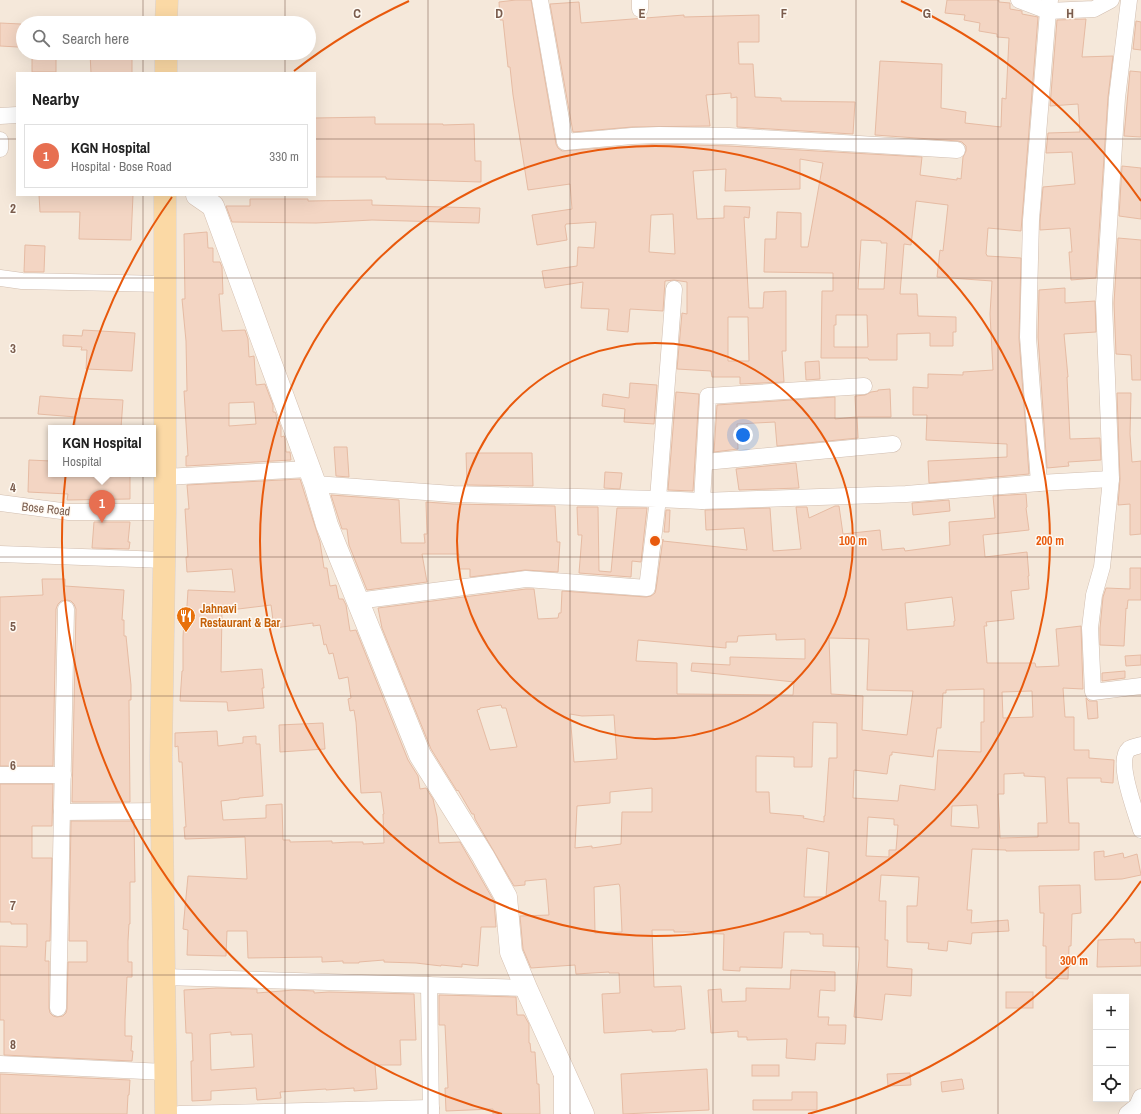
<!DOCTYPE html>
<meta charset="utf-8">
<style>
body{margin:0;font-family:"Archivo Narrow",sans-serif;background:#f6f6f6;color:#222}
.controls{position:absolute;right:12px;bottom:12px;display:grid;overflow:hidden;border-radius:0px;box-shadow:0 4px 16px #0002}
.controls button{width:36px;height:36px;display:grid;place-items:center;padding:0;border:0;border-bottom:1px solid #e0e0e0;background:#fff;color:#222;font:20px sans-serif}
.you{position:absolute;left:743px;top:435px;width:14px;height:14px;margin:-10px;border:3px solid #fff;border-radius:50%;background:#1a73e8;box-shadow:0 0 0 6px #1a73e833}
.badge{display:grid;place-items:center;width:26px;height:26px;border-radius:50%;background:#e76f51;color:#fff;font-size:13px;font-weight:700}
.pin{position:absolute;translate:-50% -33px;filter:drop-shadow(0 1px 2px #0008)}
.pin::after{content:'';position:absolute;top:21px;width:14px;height:12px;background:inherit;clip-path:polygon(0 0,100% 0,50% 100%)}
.popup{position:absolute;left:48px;top:425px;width:108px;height:52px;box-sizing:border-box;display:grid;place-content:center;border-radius:0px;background:#fff;filter:drop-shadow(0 1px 3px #0005);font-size:13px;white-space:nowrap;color:#767676}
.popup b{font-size:15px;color:#222}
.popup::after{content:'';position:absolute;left:50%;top:100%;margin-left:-8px;border:8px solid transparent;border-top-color:#fff}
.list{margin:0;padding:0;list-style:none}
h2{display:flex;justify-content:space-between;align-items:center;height:52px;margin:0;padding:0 16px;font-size:17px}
h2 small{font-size:13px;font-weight:400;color:#767676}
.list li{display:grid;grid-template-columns:26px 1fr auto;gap:12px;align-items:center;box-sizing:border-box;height:64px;margin:0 8px 8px;padding:0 8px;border:1px solid #e0e0e0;border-radius:0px}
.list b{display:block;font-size:15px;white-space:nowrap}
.list p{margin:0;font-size:13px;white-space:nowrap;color:#767676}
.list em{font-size:13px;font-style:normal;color:#767676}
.icon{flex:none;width:22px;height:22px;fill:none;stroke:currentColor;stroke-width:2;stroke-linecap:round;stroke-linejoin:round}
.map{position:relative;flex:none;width:1141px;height:1114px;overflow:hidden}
.search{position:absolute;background:#fff;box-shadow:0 4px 16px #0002;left:16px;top:16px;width:300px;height:44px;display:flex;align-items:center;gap:10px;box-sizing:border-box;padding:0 14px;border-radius:22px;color:#767676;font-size:15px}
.panel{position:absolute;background:#fff;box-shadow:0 4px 16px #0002;left:16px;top:72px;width:300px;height:124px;border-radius:0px}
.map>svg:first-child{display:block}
.residential{fill:#f5e8da;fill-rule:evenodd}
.building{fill:#f3d5c3;stroke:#e6bba3;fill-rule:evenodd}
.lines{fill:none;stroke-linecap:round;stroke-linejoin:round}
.street-casing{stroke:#d1beb0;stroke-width:17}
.secondary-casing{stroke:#d6c0b0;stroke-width:23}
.primary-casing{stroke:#dad1cd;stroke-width:23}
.street{stroke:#fff;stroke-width:16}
.secondary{stroke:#fff;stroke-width:22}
.primary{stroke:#fbd9a5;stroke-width:22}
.grid{fill:none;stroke:#7a5c4d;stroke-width:1;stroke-opacity:0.55}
.ring{fill:none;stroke:#e8590c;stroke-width:2}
.labels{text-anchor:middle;stroke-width:3;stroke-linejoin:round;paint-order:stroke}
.street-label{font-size:12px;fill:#7a5c4d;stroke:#fffaf3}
.food-label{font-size:12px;font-weight:bold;fill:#c56008;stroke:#fffaf3;text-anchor:start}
.grid-label{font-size:13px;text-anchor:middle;font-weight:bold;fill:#7a5c4d;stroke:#fffaf3;stroke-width:3;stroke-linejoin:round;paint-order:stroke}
.centre{fill:#e8590c;stroke:#fffaf3;stroke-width:2}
.ring-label{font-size:12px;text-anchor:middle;font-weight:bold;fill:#e8590c;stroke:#fffaf3;stroke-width:3;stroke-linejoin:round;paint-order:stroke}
</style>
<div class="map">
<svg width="1141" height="1114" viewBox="0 0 1141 1114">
<rect width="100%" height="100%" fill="#fdf6ec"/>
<path class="residential" d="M0,0H1141V1114H0ZM23,23H309V53H23ZM17,73H315V195H17ZM51,428H153V474H51ZM1096,997H1126V1099H1096Z"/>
<g class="building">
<path d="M516,0H531L556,144L558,148L562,151L659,144L729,146L922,157L920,175L957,180V178L961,179L963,157L966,151V146L962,142L958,141L875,135L880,61L942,64L941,108L966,112L965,123L1001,127L1002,98L1006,99L1009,38L997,37V34L979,31L980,23L964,20L965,15L945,13L947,0H999V2L1010,3V9L1022,11V14L1038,17L1021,231L988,228L986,254L987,255V256L1021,258L1019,338L1029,474L929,483L928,461L1007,457V444L926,440L927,415H913V387L928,388V374L963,375V372L993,370L990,314L992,281L937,277L940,250L943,251L948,205L916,201L911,245L904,244L900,294H917L918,316L956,317V332H953V346H930V333L897,334V360H869L868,358H821L822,291H833V273L764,272L765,239H776L777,212L801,213V247H808L823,163L800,159V189L725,191L726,169L693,171L697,219L724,218V206L750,207L749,218L744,217L749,308H763L764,292L786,291V351H782L784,382L740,384V377H712L711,371L677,369L682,313L687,314V282L674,280L665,281L663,311L630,309L628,332L607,330L609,309L581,308L583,282L545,288L542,271L577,266L578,247L594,248L596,222L566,224L565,226L567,240L537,245L532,215L572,209L570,184L528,190L513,95L510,67H508L503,20H500L499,2ZM673,214L675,254L649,252L651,215ZM861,240L881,241V243H887L884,289H858ZM836,315H867L868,347H834V325H836ZM728,317H748L749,361H728Z"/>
<path d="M579,2L581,23L684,15V17L759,15V42H738L739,64H753L755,97L781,98V101L855,102L853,134L737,127V97L731,98V93L706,95L710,126L632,127L573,132L550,4Z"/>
<path d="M1086,19L1082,57L1113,56L1108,97L1096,278L1071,280L1069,252H1072L1070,228L1040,230V221L1043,187L1075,184L1072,152L1046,153L1048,133L1080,132L1078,104L1050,106L1057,20Z"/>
<path d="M1136,21L1141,22V50L1133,49Z"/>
<path d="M0,23L21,24L20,35H18V47L0,46Z"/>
<path d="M90,53H132V73H91Z"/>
<rect x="32" y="59" width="24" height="13"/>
<path d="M1130,71L1141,72V137L1124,136Z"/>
<path d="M375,117V124H443V125L474,124L475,161H481V182L386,179V177H315V118Z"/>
<path d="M1122,166L1141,168V219L1119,216Z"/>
<path d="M39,195H133L131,240L79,239L80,212H40Z"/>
<path d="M250,199H308V201L372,200V205L480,208L479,223L372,220L316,223L232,222L226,206H250Z"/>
<path d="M207,232L208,248H213V262H220L222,267L223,294H219L222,331L245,330L248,339L249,357L254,356L256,385L265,384L273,405V412H275L276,414L277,423H279L281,427V437L284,436L285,439L286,452H290L291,460L186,466V456H188L184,391H187L186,341L182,299H185L184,234ZM254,402L256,424L229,426V403Z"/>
<path d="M1118,238L1141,240V380H1132L1131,355L1116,354L1114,303Z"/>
<path d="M25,245L45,246L44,272H24Z"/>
<path d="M1065,288V303L1095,301L1096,332L1064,334L1068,377H1067L1070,439L1100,438L1101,460L1068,462L1069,466L1047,468L1038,337L1039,290Z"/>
<path d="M83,330L135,333L132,371L86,369L87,350H81L82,347L63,346V335L82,336Z"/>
<path d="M819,361L820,379L806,380L805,362Z"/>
<path d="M630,383L657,385L654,424L624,422L625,409L602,406L603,394L629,398Z"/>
<path d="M890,389L891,417H857L858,438L777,446L775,422L737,424L738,449L714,452L717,405L835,397V419L856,417L855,396L865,395L871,392L878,391V390Z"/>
<path d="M676,392L699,394L693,491L668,490Z"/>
<path d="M1117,393H1131L1130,434L1132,462L1141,461V534L1130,535V504L1118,505L1120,479Z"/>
<path d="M40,396L78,399V398L123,400L121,428L75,426L76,417L38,414Z"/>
<path d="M334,447H347L349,477L336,476Z"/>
<path d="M466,453H532L533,486L467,485Z"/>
<path d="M29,460L51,461V474H130V499L67,500L68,494L28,492Z"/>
<path d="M796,463L799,488L739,490L736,469Z"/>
<path d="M605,472L622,473L620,489L604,488Z"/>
<path d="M300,479L320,542L324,568H327L330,586L336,585L339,599H343L346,605L350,631L356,630L408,760L418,776L420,789L426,788L433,799L437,817L439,843L460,842L494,901L496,927H481L478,966L462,964V967L441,965V966L416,963L384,962V960L359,962V963H343V961L322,962V957L248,958L247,931H227L226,956L187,955L188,930L183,929L188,876L247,879L245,837L185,839L184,827H186L182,762H179L178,746L175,747V733L217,731L218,746L243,743V737L256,736V744H260L263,796L239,798V799L221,801L223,820L266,818V805L282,804L283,840H290V842L332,841V843L351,842H363V844L384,843L383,814H384L381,792L361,793L356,722L354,710L350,711L348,699L351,698L348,677L339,679L333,653L329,654L326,644L324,645L320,625L313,626V623L274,628L271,605L222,611L221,672L262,669L264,688H262L264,708L228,711L227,702L180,701L182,671H183V637L184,621H186L188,590L235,592L232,569L187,572L186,557H188L185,509H189L187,485Z"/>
<path d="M1026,494L1027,507L1026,508L1029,530L983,535L985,557L1027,552L1029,576H1028L1029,589L1011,591L1014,619L986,622L987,626H984L987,663H1035L1036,667L1059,666L1056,629L1081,626L1083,689L1063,688L1065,717H1074V750H1089V758L1114,760L1113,783L1101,782V778H1067L1069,823H1079V850L1006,851V850L972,849L967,910H972L971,923L1008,920L1009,931L972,933L971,944L948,941L947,951L928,949L929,943L907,942V906H917L919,877L881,875L879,901H886L885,940H888L887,967L912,969L911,996L885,994L882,1020L854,1017L859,959V947L823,946V934H810V932H784L782,968L740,967V971L723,970L724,934L694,933V932H674V930H652L654,987L681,986L685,1029L676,1030V1031L652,1032V1030L604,1033L602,994L620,993L619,973H609V972L576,974L575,965L531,968L523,949L520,916L549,915L546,879L525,881V885L514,886L475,819L474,814H472L458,790L457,791L431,749L382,628L378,608L526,589H534L538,619L558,618L559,613H561L562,591L646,597L651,596L655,593L656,589L663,539V541L747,550L744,528L706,530L705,510L770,508L773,551L801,549L796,507H807L809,518L835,506H839L843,534L880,530L882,550L904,548L905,551L950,545L949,522L995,518L993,496ZM952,597L955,621H954V626L907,630L905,603ZM776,634V640L805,639V659L730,657V665L692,663L691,671L794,682L793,695L677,694V663L636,661L638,640L726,648V642H737L738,636ZM829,638L869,639L867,690L913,691L907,735L862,730L863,696L831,694ZM984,689V722H981V752L938,750L935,790L900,785L898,801L853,798L854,770L887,774L890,755H892V752L933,757L937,728H941L943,693H946V690ZM1032,691L1033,717L1003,718L1002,692ZM501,705L502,708H506L517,747L490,750L477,710L480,709V708ZM570,714L582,716L614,715L617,759L574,762ZM813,722L837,723V758H829L825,816H824V822L803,818L804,816L770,813L769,792H756V756L794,757V767H812ZM1024,773V776L1045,777L1047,823H1038V837L1000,838L998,794H1004V774ZM652,788V812H622L621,844L592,848V846L575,848L577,806L610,803V792ZM977,805L979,828L951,826L952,806ZM868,817L894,819V825H898L896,850H889V857L866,856ZM807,848L829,852L826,897H804ZM619,884L620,887L622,932L595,933L594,887Z"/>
<path d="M331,495L399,500L401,543H425L424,534H427L426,502L453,504L555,506L557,542H560L558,572L525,570L470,577V569H459V554H422L427,582L367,590L349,545L347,529H342Z"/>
<path d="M949,500L950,511L913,515L912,503Z"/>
<path d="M577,507H598L599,571L611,572L617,508H647L641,562L632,561L631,577L579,573L582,535H578Z"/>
<path d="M666,510H670L669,532H664Z"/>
<path d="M94,522H130L128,542H130L129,549L92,548Z"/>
<path d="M1130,568H1141V600H1128L1127,609L1126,608L1124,646L1100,645V628L1103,597L1106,588L1130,589Z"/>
<path d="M42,579H65V586L124,590L122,620H124V636H126L131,685V700H129L130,802H72L76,609L74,604L71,601L67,600L61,601L58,604L56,609L53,766H0V597L43,595Z"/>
<path d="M1141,655V665L1126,666L1125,656Z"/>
<path d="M1125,671V678L1102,681V673Z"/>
<path d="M1086,698L1089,701H1097L1098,718L1088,719Z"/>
<path d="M323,723L325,749L280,752L279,725Z"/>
<path d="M0,784H53L52,826H32V858H52L50,941H46L45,961H49V1008L50,1013L53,1016L57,1017L63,1016L66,1013L67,1009L68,962H87V941H69L71,821H134L135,882H130V924H129L128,941V962H132V977H127L125,1020V1036H132L131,1051H133L132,1061L4,1055V1020H0V946L27,947V924H11V922H0Z"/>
<path d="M1104,851V857L1123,853L1124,858L1137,854L1141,875L1122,879L1095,880L1094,852Z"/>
<path d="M1080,885L1081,913L1072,914L1071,946H1069L1068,979L1046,978V946H1043L1044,913H1040L1039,886Z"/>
<path d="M1121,939H1134L1135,943L1141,942V966L1097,967L1098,940Z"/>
<path d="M791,970L835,972V991L820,990L818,1017H829L828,1025H846L845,1044L816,1043L815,1060L786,1058L787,1039L747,1040V1037H738V1031L711,1033L708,990L721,989L722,1002L746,1001V988L790,989Z"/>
<path d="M217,988L257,989V993L294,990L314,991V993L329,992L414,994L416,1040H400L401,1065H375L377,1089L354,1091V1088L326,1090V1089L280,1092L281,1098L257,1100L256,1088L211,1091V1100L192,1101L191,1061H193L192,1033H186L184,990ZM231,1032V1035L252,1034L254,1067L211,1070L210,1034Z"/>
<rect x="1006" y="992" width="27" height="16"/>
<path d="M439,995L516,997L517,1015H524L529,1024V1043H530L531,1052H535L537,1084H539L540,1114H493V1109L446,1111L445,1088H448L445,1025H439Z"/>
<rect x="752" y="1065" width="27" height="11"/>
<path d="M707,1069L709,1110L623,1114L621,1074Z"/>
<path d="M910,1073L911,1085L888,1086L887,1074Z"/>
<path d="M0,1074L130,1080L129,1095H128L127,1114H0Z"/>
<path d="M962,1079L964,1089L942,1092L941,1082Z"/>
<path d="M792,1092H817V1110H753V1100H792Z"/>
</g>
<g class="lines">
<g class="street-casing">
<g id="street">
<path d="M540,0L565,142L632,136L659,135L729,136L957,150"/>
<path d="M640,0V9"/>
<path d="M1019,0L1048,11L1094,9L1111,0"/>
<path d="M1129,0L1117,98L1104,303L1111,479L1104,548L1102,567L1094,595L1090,628L1093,692L1141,686"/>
<path d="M0,116L17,115"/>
<path d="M0,140V149"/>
<path d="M0,278L22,281L165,284"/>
<path d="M674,289L658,499L702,501L906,494L1039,483L1111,479"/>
<path d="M705,462L893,444"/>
<path d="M165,477L309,469"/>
<path d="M1039,483L1028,337L1031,220L1048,11L1050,0"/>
<path d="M315,484L453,494L658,499L647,588L526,579L357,601"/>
<path d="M702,501L708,396L864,386"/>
<path d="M0,503L69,512H165"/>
<path d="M0,554L164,560"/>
<path d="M1141,745C1138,746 1132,747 1129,749C1115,761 1137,815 1141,830"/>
<path d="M0,775H63"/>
<path d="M62,812L162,811"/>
<path d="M164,977L526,988"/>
<path d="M429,985L431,1114"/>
<path d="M58,1008L66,609"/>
<path d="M0,1064L165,1072"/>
<path d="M562,1072V1114"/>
<path d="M179,1114L431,1108"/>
<path d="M1127,1114L1137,1106L1141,1097"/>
</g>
</g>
<g class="secondary-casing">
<path id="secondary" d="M197,195L213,206L315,484L327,525L420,755L483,856L506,897L511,952L526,988L583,1114"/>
</g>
<g class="primary-casing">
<g id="primary">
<path d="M166,23L167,0"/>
<path d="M166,73V53"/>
<path d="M165,195V512L161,756L166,1114"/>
</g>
</g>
<use href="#street" class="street"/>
<use href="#secondary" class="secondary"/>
<use href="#primary" class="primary"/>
</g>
<path class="grid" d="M143,0V23M285,0V23M428,0V1114M570,0V1114M713,0V1114M856,0V1114M998,0V1114M143,53V73M285,53V73M0,139H17M315,139H1141M143,195V1114M285,195V1114M0,278H1141M0,418H1141M0,557H1141M0,696H1141M0,836H1141M0,975H1141"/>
<g class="ring">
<circle cx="655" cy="541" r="198"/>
<circle cx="655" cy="541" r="395"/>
<path d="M1141 881A593 593 0 0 1 808 1114M502 1114A593 593 0 0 1 172 197M294 71A593 593 0 0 1 409 1M901 1A593 593 0 0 1 1141 201"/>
</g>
<defs>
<g id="restaurant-pin" transform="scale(1)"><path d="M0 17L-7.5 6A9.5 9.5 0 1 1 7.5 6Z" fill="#e8710a" stroke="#fffaf3"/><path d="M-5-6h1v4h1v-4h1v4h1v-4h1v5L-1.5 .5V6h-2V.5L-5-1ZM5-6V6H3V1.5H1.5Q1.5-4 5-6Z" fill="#fff"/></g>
</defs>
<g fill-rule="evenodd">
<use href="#restaurant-pin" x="186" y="616"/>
</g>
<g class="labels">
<g class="street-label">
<text transform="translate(46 509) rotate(6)" y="4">Bose Road</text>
</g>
<g class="food-label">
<text x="200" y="613">Jahnavi<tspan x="200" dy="14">Restaurant &amp; Bar</tspan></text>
</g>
</g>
<g class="grid-label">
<text x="357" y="18">C</text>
<text x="499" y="18">D</text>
<text x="642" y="18">E</text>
<text x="784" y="18">F</text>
<text x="927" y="18">G</text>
<text x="1070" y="18">H</text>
<text x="13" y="213">2</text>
<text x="13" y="353">3</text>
<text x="13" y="492">4</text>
<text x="13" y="631">5</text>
<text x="13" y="770">6</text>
<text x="13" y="910">7</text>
<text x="13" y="1049">8</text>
</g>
<circle cx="655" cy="541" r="6" class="centre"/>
<g class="ring-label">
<text x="853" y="545">100 m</text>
<text x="1050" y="545">200 m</text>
<text x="1074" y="965">300 m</text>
</g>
</svg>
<div class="controls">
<button>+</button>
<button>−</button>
<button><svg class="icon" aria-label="locate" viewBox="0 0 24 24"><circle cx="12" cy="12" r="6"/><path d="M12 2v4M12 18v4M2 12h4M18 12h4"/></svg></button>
</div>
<div class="you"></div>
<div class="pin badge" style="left:102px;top:523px">1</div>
<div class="popup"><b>KGN Hospital</b>Hospital</div>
<div class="search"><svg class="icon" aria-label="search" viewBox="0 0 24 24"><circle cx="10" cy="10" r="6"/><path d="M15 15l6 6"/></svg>Search here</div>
<section class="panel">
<h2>Nearby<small></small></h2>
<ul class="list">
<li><span class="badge">1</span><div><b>KGN Hospital</b><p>Hospital · Bose Road</p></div><em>330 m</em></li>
</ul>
</section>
</div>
